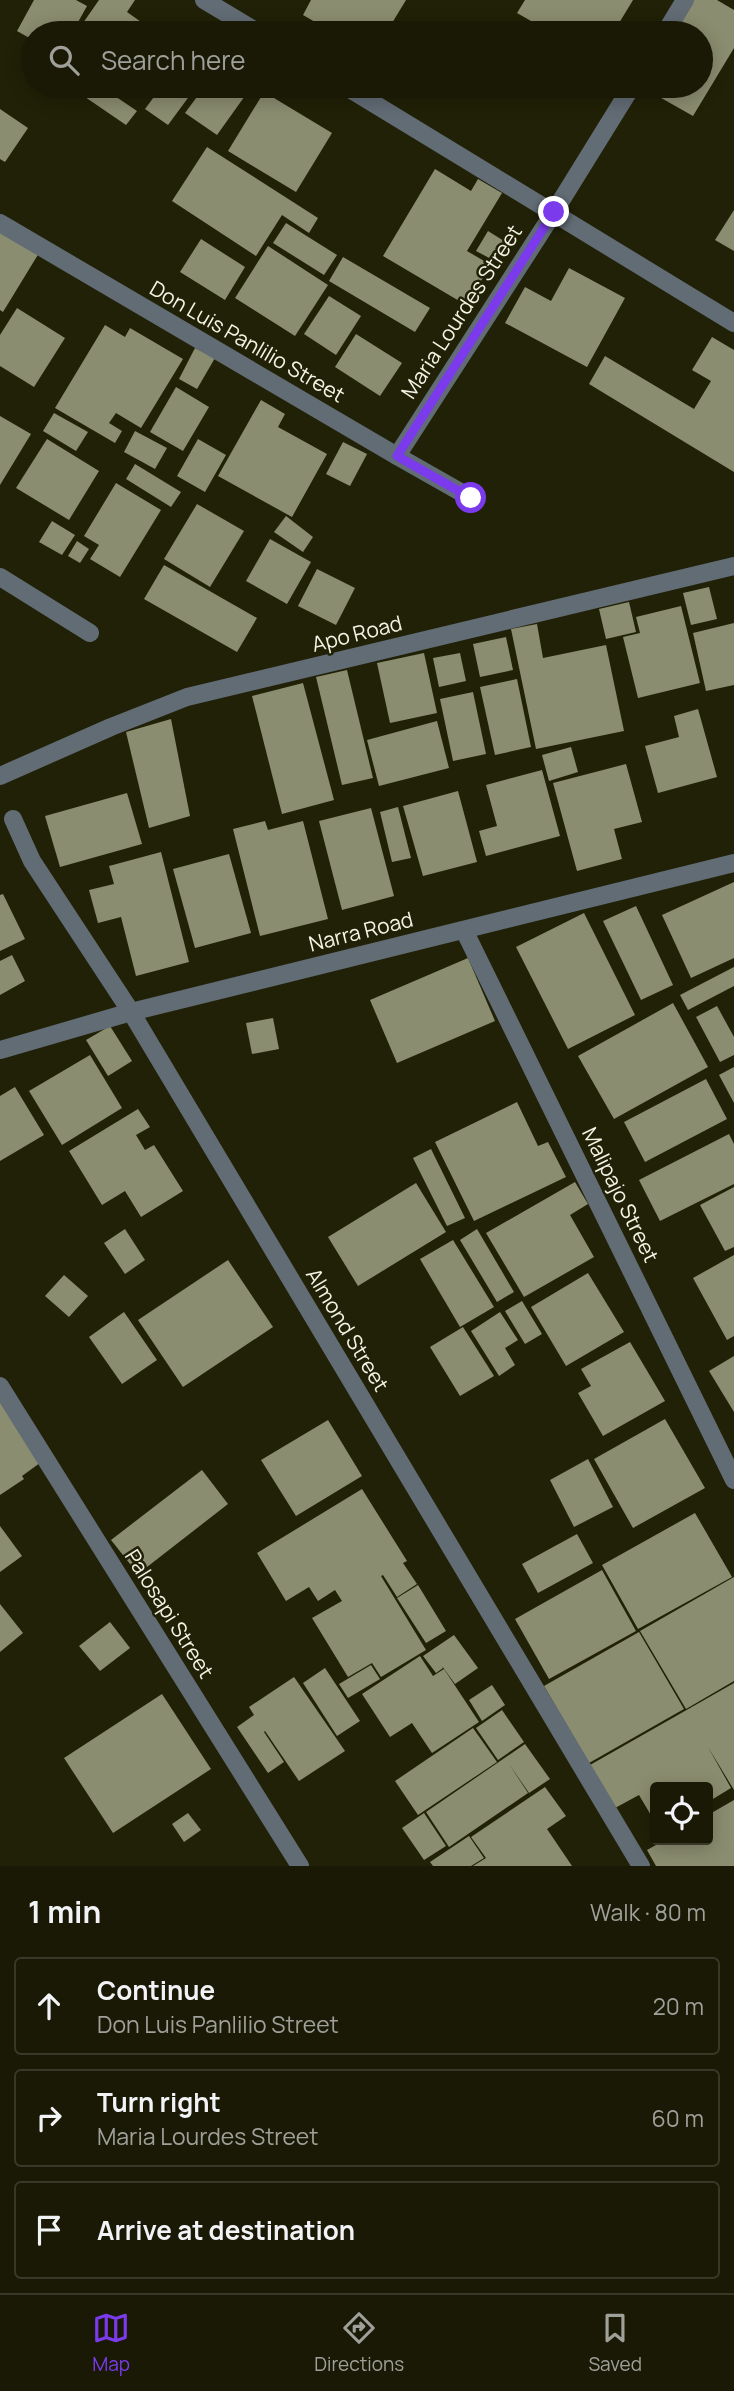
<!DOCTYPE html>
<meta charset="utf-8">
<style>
body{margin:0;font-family:Manrope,sans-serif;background:#262613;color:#f1f3f6}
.controls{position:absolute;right:21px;bottom:21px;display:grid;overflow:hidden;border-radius:7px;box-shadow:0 4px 18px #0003}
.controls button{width:63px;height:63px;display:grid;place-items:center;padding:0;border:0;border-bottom:2px solid #373827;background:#191905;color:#f1f3f6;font:35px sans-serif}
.stop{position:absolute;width:21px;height:21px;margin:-16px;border:5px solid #7c3aed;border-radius:50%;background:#fff}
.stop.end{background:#7c3aed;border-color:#fff;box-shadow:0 2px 7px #0008}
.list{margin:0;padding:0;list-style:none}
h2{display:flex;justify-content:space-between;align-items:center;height:91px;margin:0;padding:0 28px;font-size:30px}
h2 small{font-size:23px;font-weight:400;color:#9fa09a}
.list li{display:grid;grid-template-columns:46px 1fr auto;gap:21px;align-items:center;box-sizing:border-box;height:98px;margin:0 14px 14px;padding:0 14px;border:2px solid #373827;border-radius:7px}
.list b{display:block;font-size:26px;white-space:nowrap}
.list p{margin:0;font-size:23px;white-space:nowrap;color:#9fa09a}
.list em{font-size:23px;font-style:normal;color:#9fa09a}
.icon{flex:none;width:38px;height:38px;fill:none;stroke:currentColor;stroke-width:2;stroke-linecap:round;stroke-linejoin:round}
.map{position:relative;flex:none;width:734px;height:1866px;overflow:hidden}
.search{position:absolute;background:#191905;box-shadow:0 4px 18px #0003;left:21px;right:21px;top:21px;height:77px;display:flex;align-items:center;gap:18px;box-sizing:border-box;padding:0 24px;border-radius:38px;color:#9fa09a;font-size:26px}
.sheet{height:427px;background:#191905}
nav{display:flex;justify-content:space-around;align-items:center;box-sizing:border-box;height:98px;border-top:2px solid #373827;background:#191905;font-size:19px;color:#9fa09a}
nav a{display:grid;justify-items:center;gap:4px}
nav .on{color:#7c3aed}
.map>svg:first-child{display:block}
.building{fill:#8b8d70}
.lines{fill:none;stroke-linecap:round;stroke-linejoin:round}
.minor{stroke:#626c75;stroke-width:18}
.route{stroke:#7c3aed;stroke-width:9}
.labels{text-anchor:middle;stroke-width:5;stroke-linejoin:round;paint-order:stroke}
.street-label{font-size:21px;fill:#f3f4e4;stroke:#212107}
</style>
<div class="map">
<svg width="734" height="1866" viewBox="0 0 734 1866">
<rect width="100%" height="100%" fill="#212107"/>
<g class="building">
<path d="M34,0H76L87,6L72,33H33V40L17,31Z"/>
<path d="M99,0H135L127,12L151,29L148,33H76Z"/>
<path d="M311,0H406L386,33H334L303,15Z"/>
<path d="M525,0H633L613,33H552L517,13Z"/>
<path d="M694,0H717L734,10V48L693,116L640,86H701V33H674Z"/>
<path d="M69,86H100L137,111L126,125Z"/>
<path d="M162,86L196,87L168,125L145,109Z"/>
<path d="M205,86H252L217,135L185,113Z"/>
<path d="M264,92L332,133L296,192L228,151Z"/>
<path d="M0,109L28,128L5,162L0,159Z"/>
<path d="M207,147L318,218L309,233L282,215L256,256L172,201Z"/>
<path d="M435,169L471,191L478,179L502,193L467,251L491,265L466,305L383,256Z"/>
<path d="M734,210V251L715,240Z"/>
<path d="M286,223L337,255L324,275L273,243Z"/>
<path d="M0,229L39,253L3,312L0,310Z"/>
<path d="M488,231L504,241L493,260L476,251Z"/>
<path d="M201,239L245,267L225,300L180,272Z"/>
<path d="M268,246L328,285L295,336L235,298Z"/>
<path d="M343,257L430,308L415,332L329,281Z"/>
<path d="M569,268L625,298L587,367L505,323L525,287L551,301Z"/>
<path d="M329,296L361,316L336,355L304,334Z"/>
<path d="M17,308L65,338L34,387L0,366V335Z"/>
<path d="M105,325L125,337L130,328L183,359L141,428L116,413L109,423L122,431L115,443L55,408Z"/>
<path d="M356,334L402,363L380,396L335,367Z"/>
<path d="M712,337L734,350V472L589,384L605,356L694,409L711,381L692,370Z"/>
<path d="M195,348L215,358L197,389L179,379Z"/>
<path d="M176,387L209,407L183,451L150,432Z"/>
<path d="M261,400L285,414L278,427L327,454L292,517L218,476Z"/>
<path d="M54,413L88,432L76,451L43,431Z"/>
<path d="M0,416L31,434L0,485Z"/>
<path d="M135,431L167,448L155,469L124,452Z"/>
<path d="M47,439L99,471L69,520L16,488Z"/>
<path d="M198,439L226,455L205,492L177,476Z"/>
<path d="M343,442L367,454L350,486L326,474Z"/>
<path d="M135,464L181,492L171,507L126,479Z"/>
<path d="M116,483L161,510L120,577L90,559L99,545L84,536Z"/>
<path d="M197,504L244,531L210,587L164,559Z"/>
<path d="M286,516L313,537L303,552L274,532Z"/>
<path d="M52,521L75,535L62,555L39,542Z"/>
<path d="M270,539L311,562L287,604L246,581Z"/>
<path d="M77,541L89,549L80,563L68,556Z"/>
<path d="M164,565L257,618L237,652L144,599Z"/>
<path d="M317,569L355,588L336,625L298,606Z"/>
<path d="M709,587L717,619L691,625L683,593Z"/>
<path d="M629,602L636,632L606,639L599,609Z"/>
<path d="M681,606L700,683L638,698L623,637L640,633L636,617Z"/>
<path d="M734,623V685L706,691L693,633Z"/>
<path d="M537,624L543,658L606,645L624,731L536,749L511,629Z"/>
<path d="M506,637L513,670L480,677L473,644Z"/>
<path d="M424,653L437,713L390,723L377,663Z"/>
<path d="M460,653L466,681L439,687L433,658Z"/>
<path d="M347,670L373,778L342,785L316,677Z"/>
<path d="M517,679L531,747L495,755L480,687Z"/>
<path d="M303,683L334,800L282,814L252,696Z"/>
<path d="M473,692L486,754L453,761L440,699Z"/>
<path d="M698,709L717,777L658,793L645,746L679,737L674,716Z"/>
<path d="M171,719L190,816L149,828L126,732Z"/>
<path d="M437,721L449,768L379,786L367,740Z"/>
<path d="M571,747L578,772L549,781L542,755Z"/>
<path d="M626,764L642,822L614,829L622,859L577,871L553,783Z"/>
<path d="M542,770L560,836L486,856L479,831L497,826L486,785Z"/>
<path d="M458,791L477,862L423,876L403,806Z"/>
<path d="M127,793L142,844L60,867L45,816Z"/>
<path d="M398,807L411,858L392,862L380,812Z"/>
<path d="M371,808L394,896L342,910L319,821Z"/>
<path d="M265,821L268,830L303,821L328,919L260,936L233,829Z"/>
<path d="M161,852L189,962L136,976L121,917L98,923L89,890L114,884L109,866Z"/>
<path d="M229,854L251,933L195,948L173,869Z"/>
<path d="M734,882V958L691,978L662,915Z"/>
<path d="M3,894L25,939L0,951V895Z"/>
<path d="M636,906L673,985L641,1000L603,921Z"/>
<path d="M584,913L635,1015L568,1049L516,947Z"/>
<path d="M12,955L25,981L0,995V961Z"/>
<path d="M468,958L495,1021L397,1063L370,1000Z"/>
<path d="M734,967V986L688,1010L680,995Z"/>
<path d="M673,1003L708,1067L614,1119L578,1056Z"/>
<path d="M717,1006L734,1037V1055L720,1062L696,1017Z"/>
<path d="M273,1018L279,1049L252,1054L246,1023Z"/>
<path d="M110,1026L132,1061L108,1076L86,1040Z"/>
<path d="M90,1055L122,1108L62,1145L29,1091Z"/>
<path d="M734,1067V1103L719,1075Z"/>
<path d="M706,1079L727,1119L645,1162L624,1122Z"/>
<path d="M15,1087L44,1135L0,1161V1096Z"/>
<path d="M517,1102L538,1146L548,1142L566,1177L474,1221L435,1142Z"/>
<path d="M138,1109L150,1127L136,1135L145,1150L154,1145L183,1191L141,1217L125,1191L102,1205L69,1151Z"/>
<path d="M729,1134L734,1144V1184L660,1221L639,1180Z"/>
<path d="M431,1149L465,1218L447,1226L413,1158Z"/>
<path d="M575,1182L588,1204L570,1215L594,1257L524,1297L486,1233Z"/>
<path d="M416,1183L446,1232L358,1286L328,1237Z"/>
<path d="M734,1187V1247L725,1251L700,1205Z"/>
<path d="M125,1229L145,1260L125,1274L104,1243Z"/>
<path d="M477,1229L514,1292L497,1302L460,1240Z"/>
<path d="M453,1240L494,1307L460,1327L420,1259Z"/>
<path d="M734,1255V1336L727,1340L693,1278Z"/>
<path d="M228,1260L273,1327L183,1387L138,1320Z"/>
<path d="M588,1273L624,1332L566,1366L531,1307Z"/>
<path d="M64,1275L88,1296L69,1317L45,1296Z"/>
<path d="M522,1301L542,1334L525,1344L505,1311Z"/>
<path d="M124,1312L157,1360L122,1384L89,1337Z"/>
<path d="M500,1312L518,1340L505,1348L515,1365L499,1376L471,1331Z"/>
<path d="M463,1327L494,1376L460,1396L430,1347Z"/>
<path d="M630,1342L665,1401L603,1436L578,1393L591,1386L581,1369Z"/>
<path d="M734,1356V1412L709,1371Z"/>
<path d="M0,1398L44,1460L22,1476L24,1479L0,1495Z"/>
<path d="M665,1419L705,1488L633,1528L594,1459Z"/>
<path d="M328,1420L362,1476L296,1516L261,1460Z"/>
<path d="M588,1459L613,1507L574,1527L550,1480Z"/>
<path d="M202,1470L228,1504L138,1574L111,1540Z"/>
<path d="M362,1489L407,1561L403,1563L417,1584L397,1597L383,1575L381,1576L426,1650L381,1677L372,1663L348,1677L312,1618L342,1601L335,1590L318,1601L309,1587L286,1601L257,1553Z"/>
<path d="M695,1513L732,1577L638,1629L602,1565Z"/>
<path d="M0,1526L22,1556L0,1572Z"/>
<path d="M577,1534L593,1563L538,1593L522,1564Z"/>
<path d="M602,1570L636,1631L549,1679L515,1619Z"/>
<path d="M734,1577V1681L686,1709L640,1631Z"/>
<path d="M418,1585L446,1631L426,1643L397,1598Z"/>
<path d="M0,1604L23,1633L0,1652Z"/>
<path d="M110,1622L130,1648L100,1671L79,1646Z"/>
<path d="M639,1632L684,1709L589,1763L544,1686Z"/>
<path d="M454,1635L478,1668L455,1684L442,1666L443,1668L436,1673L423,1656Z"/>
<path d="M420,1656L433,1676L444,1669L479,1722L432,1753L412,1723L390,1737L362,1694Z"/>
<path d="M371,1665L380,1679L348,1698L339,1684Z"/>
<path d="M325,1668L360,1721L337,1736L303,1683Z"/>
<path d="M294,1677L345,1751L299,1781L265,1731L264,1732L284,1762L268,1773L237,1727L254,1715L249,1707Z"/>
<path d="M734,1683V1790L708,1747L731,1788L708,1802V1787H655V1822L639,1795L615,1808L590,1765Z"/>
<path d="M492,1685L505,1705L482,1721L469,1700Z"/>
<path d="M162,1694L211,1769L113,1833L64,1758Z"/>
<path d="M502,1710L524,1742L498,1760L476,1728Z"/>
<path d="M473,1728L497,1762L418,1815L395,1781Z"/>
<path d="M525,1744L550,1779L529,1793L509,1764L528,1793L449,1847L426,1812Z"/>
<path d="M545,1787L566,1816L547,1829L572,1866H473L486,1858L471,1837Z"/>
<path d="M734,1800V1866H656L647,1850L665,1840H708V1815Z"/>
<path d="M188,1813L201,1830L184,1842L172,1824Z"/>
<path d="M424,1813L446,1846L424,1860L402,1828Z"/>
<path d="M469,1836L484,1858L471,1866H433L430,1862Z"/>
</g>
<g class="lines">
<g class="minor">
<path d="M204,0L259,33"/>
<path d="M665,33L685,0"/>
<path d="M345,86L734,323"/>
<path d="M0,223L397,456L471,498"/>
<path d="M397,456L554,212L632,86"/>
<path d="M0,577L90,633"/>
<path d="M0,776L111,727L187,697L734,566"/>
<path d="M13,819L32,861L131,1012L641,1866"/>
<path d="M464,930L734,1480"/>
<path d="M0,1050L131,1012L734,863"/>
<path d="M0,1386L300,1866"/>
</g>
</g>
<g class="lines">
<path class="route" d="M471,498L397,456L554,212"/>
</g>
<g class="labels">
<g class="street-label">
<text transform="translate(462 312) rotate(-57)" y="7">Maria Lourdes Street</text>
<text transform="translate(247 342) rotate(30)" y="7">Don Luis Panlilio Street</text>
<text transform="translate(357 634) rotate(-14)" y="7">Apo Road</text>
<text transform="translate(361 932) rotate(-14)" y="7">Narra Road</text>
<text transform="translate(620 1195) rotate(64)" y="7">Malipajo Street</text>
<text transform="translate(347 1330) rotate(59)" y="7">Almond Street</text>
<text transform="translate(169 1614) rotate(58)" y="7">Palosapi Street</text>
</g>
</g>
</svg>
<div class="controls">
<button><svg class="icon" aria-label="locate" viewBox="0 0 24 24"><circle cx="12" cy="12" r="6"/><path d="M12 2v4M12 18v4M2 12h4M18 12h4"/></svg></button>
</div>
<div class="stop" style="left:471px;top:498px"></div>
<div class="stop end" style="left:554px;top:212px"></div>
<div class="search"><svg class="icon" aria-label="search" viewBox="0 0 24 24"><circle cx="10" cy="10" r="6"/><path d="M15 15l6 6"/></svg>Search here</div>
</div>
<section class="sheet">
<h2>1 min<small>Walk · 80 m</small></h2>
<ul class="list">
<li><svg class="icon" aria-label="ahead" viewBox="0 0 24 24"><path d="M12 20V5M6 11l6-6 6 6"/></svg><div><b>Continue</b><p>Don Luis Panlilio Street</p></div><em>20 m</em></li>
<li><svg class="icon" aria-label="right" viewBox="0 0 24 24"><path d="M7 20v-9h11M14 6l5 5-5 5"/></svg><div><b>Turn right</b><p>Maria Lourdes Street</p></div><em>60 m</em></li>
<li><svg class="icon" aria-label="arrive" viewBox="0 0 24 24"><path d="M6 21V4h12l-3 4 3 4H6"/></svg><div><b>Arrive at destination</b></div></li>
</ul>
</section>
<nav>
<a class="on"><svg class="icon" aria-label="map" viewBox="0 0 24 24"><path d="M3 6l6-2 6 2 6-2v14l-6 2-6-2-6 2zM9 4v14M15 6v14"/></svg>Map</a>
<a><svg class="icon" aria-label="directions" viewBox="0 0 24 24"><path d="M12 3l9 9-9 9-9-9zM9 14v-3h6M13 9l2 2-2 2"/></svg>Directions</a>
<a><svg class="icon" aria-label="saved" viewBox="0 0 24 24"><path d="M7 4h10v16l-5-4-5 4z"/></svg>Saved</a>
</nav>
